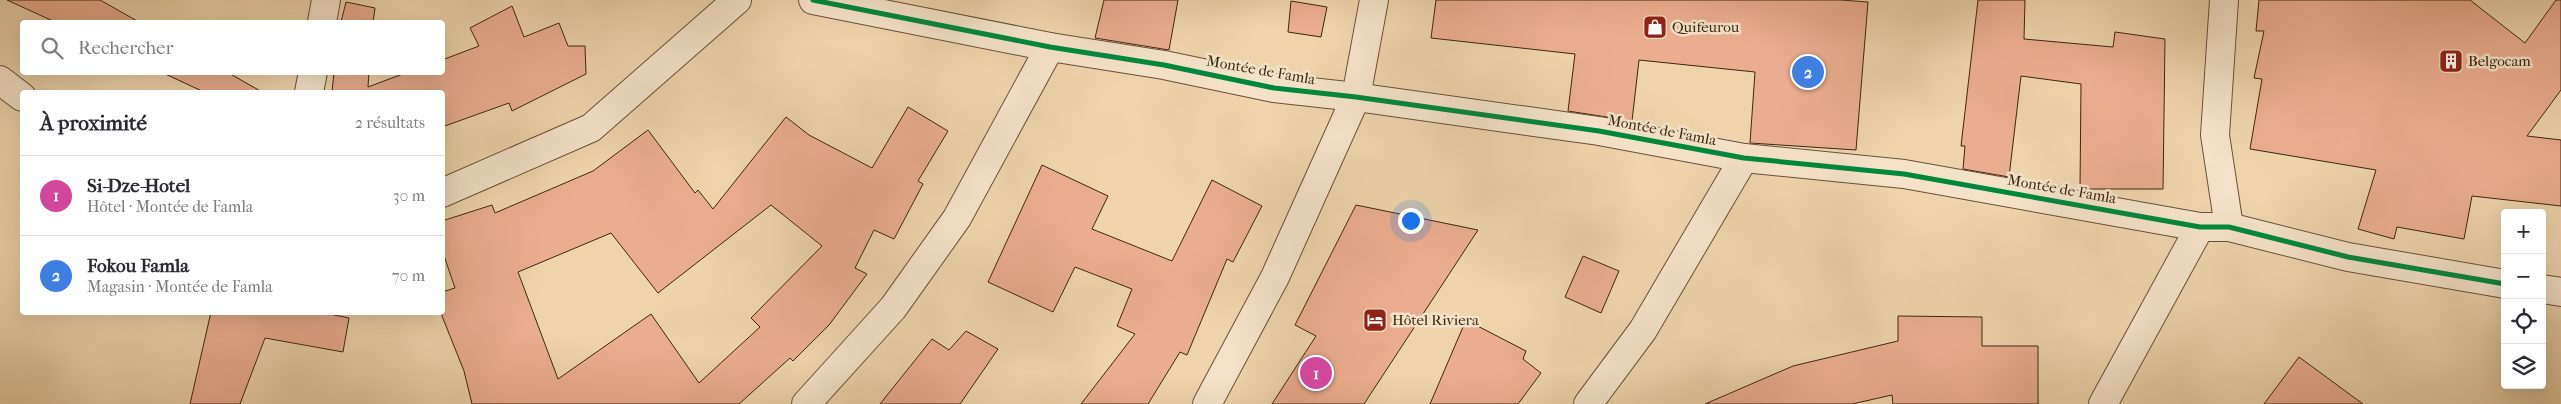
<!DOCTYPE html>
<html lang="fr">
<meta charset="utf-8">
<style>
body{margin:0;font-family:"IM FELL French Canon",serif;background:#f7f7f7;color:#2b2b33}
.controls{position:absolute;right:15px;bottom:15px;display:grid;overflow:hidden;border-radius:5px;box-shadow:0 5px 20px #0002}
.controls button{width:45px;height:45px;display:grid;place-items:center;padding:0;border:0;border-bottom:1px solid #e1e1e2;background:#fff;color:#2b2b33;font:25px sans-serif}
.you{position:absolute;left:1410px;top:220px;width:18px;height:18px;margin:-12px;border:4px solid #fff;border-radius:50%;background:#1a73e8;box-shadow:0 0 0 8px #1a73e833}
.badge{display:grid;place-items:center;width:32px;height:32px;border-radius:50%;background:#8f2418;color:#fff;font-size:16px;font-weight:700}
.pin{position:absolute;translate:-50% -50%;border:2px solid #fff;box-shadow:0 1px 5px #0006}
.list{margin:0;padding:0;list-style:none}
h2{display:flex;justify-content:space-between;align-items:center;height:65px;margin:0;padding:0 20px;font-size:21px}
h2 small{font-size:16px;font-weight:400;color:#7c7c81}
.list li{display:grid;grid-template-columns:32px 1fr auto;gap:15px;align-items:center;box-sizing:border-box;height:80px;padding:0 20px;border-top:1px solid #e1e1e2}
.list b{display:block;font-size:19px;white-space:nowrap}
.list p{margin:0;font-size:16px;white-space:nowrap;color:#7c7c81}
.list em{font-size:16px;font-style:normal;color:#7c7c81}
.icon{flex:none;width:28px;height:28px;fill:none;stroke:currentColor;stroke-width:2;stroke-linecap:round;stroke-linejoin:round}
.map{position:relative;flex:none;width:2561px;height:404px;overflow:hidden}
.search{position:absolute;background:#fff;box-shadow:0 5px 20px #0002;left:20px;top:20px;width:425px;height:55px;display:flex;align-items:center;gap:12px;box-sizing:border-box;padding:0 18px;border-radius:5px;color:#7c7c81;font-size:19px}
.panel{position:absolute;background:#fff;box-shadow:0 5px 20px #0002;left:20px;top:90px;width:425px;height:225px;border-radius:5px}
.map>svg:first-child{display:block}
.building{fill:#eaad8f;stroke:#3e260f;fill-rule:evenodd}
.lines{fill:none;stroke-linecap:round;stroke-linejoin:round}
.minor-casing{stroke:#6a5136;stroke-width:30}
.tertiary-casing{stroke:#6a5136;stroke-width:30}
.minor{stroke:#f4e2c8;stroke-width:28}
.tertiary{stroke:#f4e2c8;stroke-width:28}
.cycleway-casing{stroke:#f4e2c8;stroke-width:8}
.cycleway{stroke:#00873e;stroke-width:5}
.labels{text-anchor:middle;stroke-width:5;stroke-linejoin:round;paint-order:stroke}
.poi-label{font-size:15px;fill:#3e260f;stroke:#f4e2c8;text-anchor:start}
.street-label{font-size:15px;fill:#3e260f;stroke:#f4e2c8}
</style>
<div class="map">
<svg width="2561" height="404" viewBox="0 0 2561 404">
<rect width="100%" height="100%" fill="#eed3ab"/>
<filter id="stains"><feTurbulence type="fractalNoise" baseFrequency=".004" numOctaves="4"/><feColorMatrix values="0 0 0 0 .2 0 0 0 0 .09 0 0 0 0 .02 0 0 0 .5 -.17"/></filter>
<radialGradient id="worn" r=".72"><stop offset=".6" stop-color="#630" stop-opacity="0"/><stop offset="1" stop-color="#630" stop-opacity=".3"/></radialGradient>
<g class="building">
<path d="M7,0H100L139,22H55Z"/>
<path d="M1104,0H1178L1169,50L1095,38Z"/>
<path d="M1436,0H1841L1868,2L1856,150L1750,143L1755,72L1639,60L1632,121L1568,111L1575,54L1431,38Z"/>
<path d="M1978,0H2025L2024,39L2113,47L2115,32L2165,39L2163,189H2080L2081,84L2021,76L2009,177L1963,169L1965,146H1961Z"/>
<path d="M2259,0H2470L2525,43L2556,0H2561V90L2527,136L2561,140V206L2472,196L2464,239L2397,227L2394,239L2358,229L2376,170L2250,149L2262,79L2254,78L2264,31H2256Z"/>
<path d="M1291,1L1327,7L1321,37L1288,32Z"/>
<path d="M346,2L375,8L373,22H341Z"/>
<path d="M512,6L524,37L559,23L568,46H585L586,74L512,111L509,103L442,127V92H332L334,72H369L368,87L408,72H442V60L479,46L470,28Z"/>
<path d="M161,72H227L262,92H204Z"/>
<path d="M908,107L948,131L918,181L923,184L894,239L874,230L855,268L867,274L829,325L793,361L790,358L739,404H472L464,371L442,316V292L455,288L442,250V221L492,205L495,213L593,171L648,130L695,193L698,190L713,209L786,117L809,135L872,168ZM771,205L822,246L751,318L760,327L699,383L651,314L558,379L518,272L611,233L658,293Z"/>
<path d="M1042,165L1108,196L1092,229L1172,261L1212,180L1262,206L1233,262L1227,259L1187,355L1180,352L1148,404H1081L1135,334L1117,326L1132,289L1075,267L1053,312L988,282Z"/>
<path d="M1356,205L1478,230L1364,404H1272L1316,336L1295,325Z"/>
<path d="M1583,256L1619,271L1601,313L1565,297Z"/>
<path d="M211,312H320L349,318L343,352L265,338L240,404H190Z"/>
<path d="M1898,316L1982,317V346H2038V404H1893L1892,395L1852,404H1705L1793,366L1898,341Z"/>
<path d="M1466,320L1526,351L1523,359L1541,373L1518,404H1430Z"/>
<path d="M966,331L998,349L960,404H880L932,339L949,350Z"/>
<path d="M2299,357L2363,404H2264Z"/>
</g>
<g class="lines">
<g class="minor-casing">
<g id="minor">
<path d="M2224,0L2215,135L2229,227"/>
<path d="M322,22L326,0"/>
<path d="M0,80L22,97"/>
<path d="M309,92L313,72"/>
<path d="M442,193L591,128L737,0"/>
<path d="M806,404L893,308L957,218L1050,47"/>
<path d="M1207,404L1275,277L1356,97L1374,0"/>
<path d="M1588,404L1643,330L1744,158"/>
<path d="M2103,404L2200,227"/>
</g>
</g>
<g class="tertiary-casing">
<g id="tertiary">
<path d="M813,0L1050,47L1164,65L1274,88L1356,97L1599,131L1744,158L1904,174L2200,227H2229L2348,257L2505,284"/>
<path d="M2542,289L2561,292"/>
</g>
</g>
<use href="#minor" class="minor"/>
<use href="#tertiary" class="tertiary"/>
<g class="cycleway-casing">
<path id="cycleway" d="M813,0L1050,47L1164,65L1274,88L1356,97L1599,131L1744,158L1904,174L2200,227H2229L2348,257L2505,284"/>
</g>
<use href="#cycleway" class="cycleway"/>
</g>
<defs>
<g id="shop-square" transform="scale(1.25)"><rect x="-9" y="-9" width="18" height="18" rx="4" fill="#8f2418" stroke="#f4e2c8"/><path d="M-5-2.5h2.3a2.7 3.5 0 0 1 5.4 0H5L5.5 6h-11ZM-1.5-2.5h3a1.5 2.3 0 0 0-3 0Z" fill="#fff"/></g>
<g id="building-square" transform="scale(1.25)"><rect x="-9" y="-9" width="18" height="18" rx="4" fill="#8f2418" stroke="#f4e2c8"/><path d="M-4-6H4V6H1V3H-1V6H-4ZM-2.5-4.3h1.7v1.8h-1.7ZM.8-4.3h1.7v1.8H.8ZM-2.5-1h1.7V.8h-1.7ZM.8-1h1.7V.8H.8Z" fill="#fff"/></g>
<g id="hotel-square" transform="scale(1.25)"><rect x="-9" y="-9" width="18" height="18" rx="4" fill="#8f2418" stroke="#f4e2c8"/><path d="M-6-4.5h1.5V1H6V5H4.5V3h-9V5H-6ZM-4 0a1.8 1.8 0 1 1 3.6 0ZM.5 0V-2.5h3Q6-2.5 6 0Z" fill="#fff"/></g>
</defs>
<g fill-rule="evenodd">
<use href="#shop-square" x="1655" y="27"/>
<use href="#building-square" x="2451" y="61"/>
<use href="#hotel-square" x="1375" y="320"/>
</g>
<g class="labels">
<g class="poi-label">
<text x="1672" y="32">Quifeurou</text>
<text x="2468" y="66">Belgocam</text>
<text x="1392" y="325">Hôtel Riviera</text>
</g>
<g class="street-label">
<text transform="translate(1261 70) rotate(10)" y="5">Montée de Famla</text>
<text transform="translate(1662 130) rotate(11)" y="5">Montée de Famla</text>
<text transform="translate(2062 189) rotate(10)" y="5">Montée de Famla</text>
</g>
</g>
<rect width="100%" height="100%" filter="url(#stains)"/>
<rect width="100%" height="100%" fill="url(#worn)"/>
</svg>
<div class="controls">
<button>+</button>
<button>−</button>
<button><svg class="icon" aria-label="locate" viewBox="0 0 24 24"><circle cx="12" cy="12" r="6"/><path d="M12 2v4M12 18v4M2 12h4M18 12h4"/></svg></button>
<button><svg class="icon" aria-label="layers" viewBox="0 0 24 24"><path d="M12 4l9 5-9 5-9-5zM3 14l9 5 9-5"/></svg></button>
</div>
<div class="you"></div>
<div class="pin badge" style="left:1316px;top:373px;background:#d1479c">1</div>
<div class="pin badge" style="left:1808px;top:72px;background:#3f7fe0">2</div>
<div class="search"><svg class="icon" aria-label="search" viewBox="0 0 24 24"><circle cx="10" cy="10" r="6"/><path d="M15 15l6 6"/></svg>Rechercher</div>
<section class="panel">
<h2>À proximité<small>2 résultats</small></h2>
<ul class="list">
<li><span class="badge" style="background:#d1479c">1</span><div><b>Si-Dze-Hotel</b><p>Hôtel · Montée de Famla</p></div><em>30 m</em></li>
<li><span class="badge" style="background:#3f7fe0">2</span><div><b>Fokou Famla</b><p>Magasin · Montée de Famla</p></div><em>70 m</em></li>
</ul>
</section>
</div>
